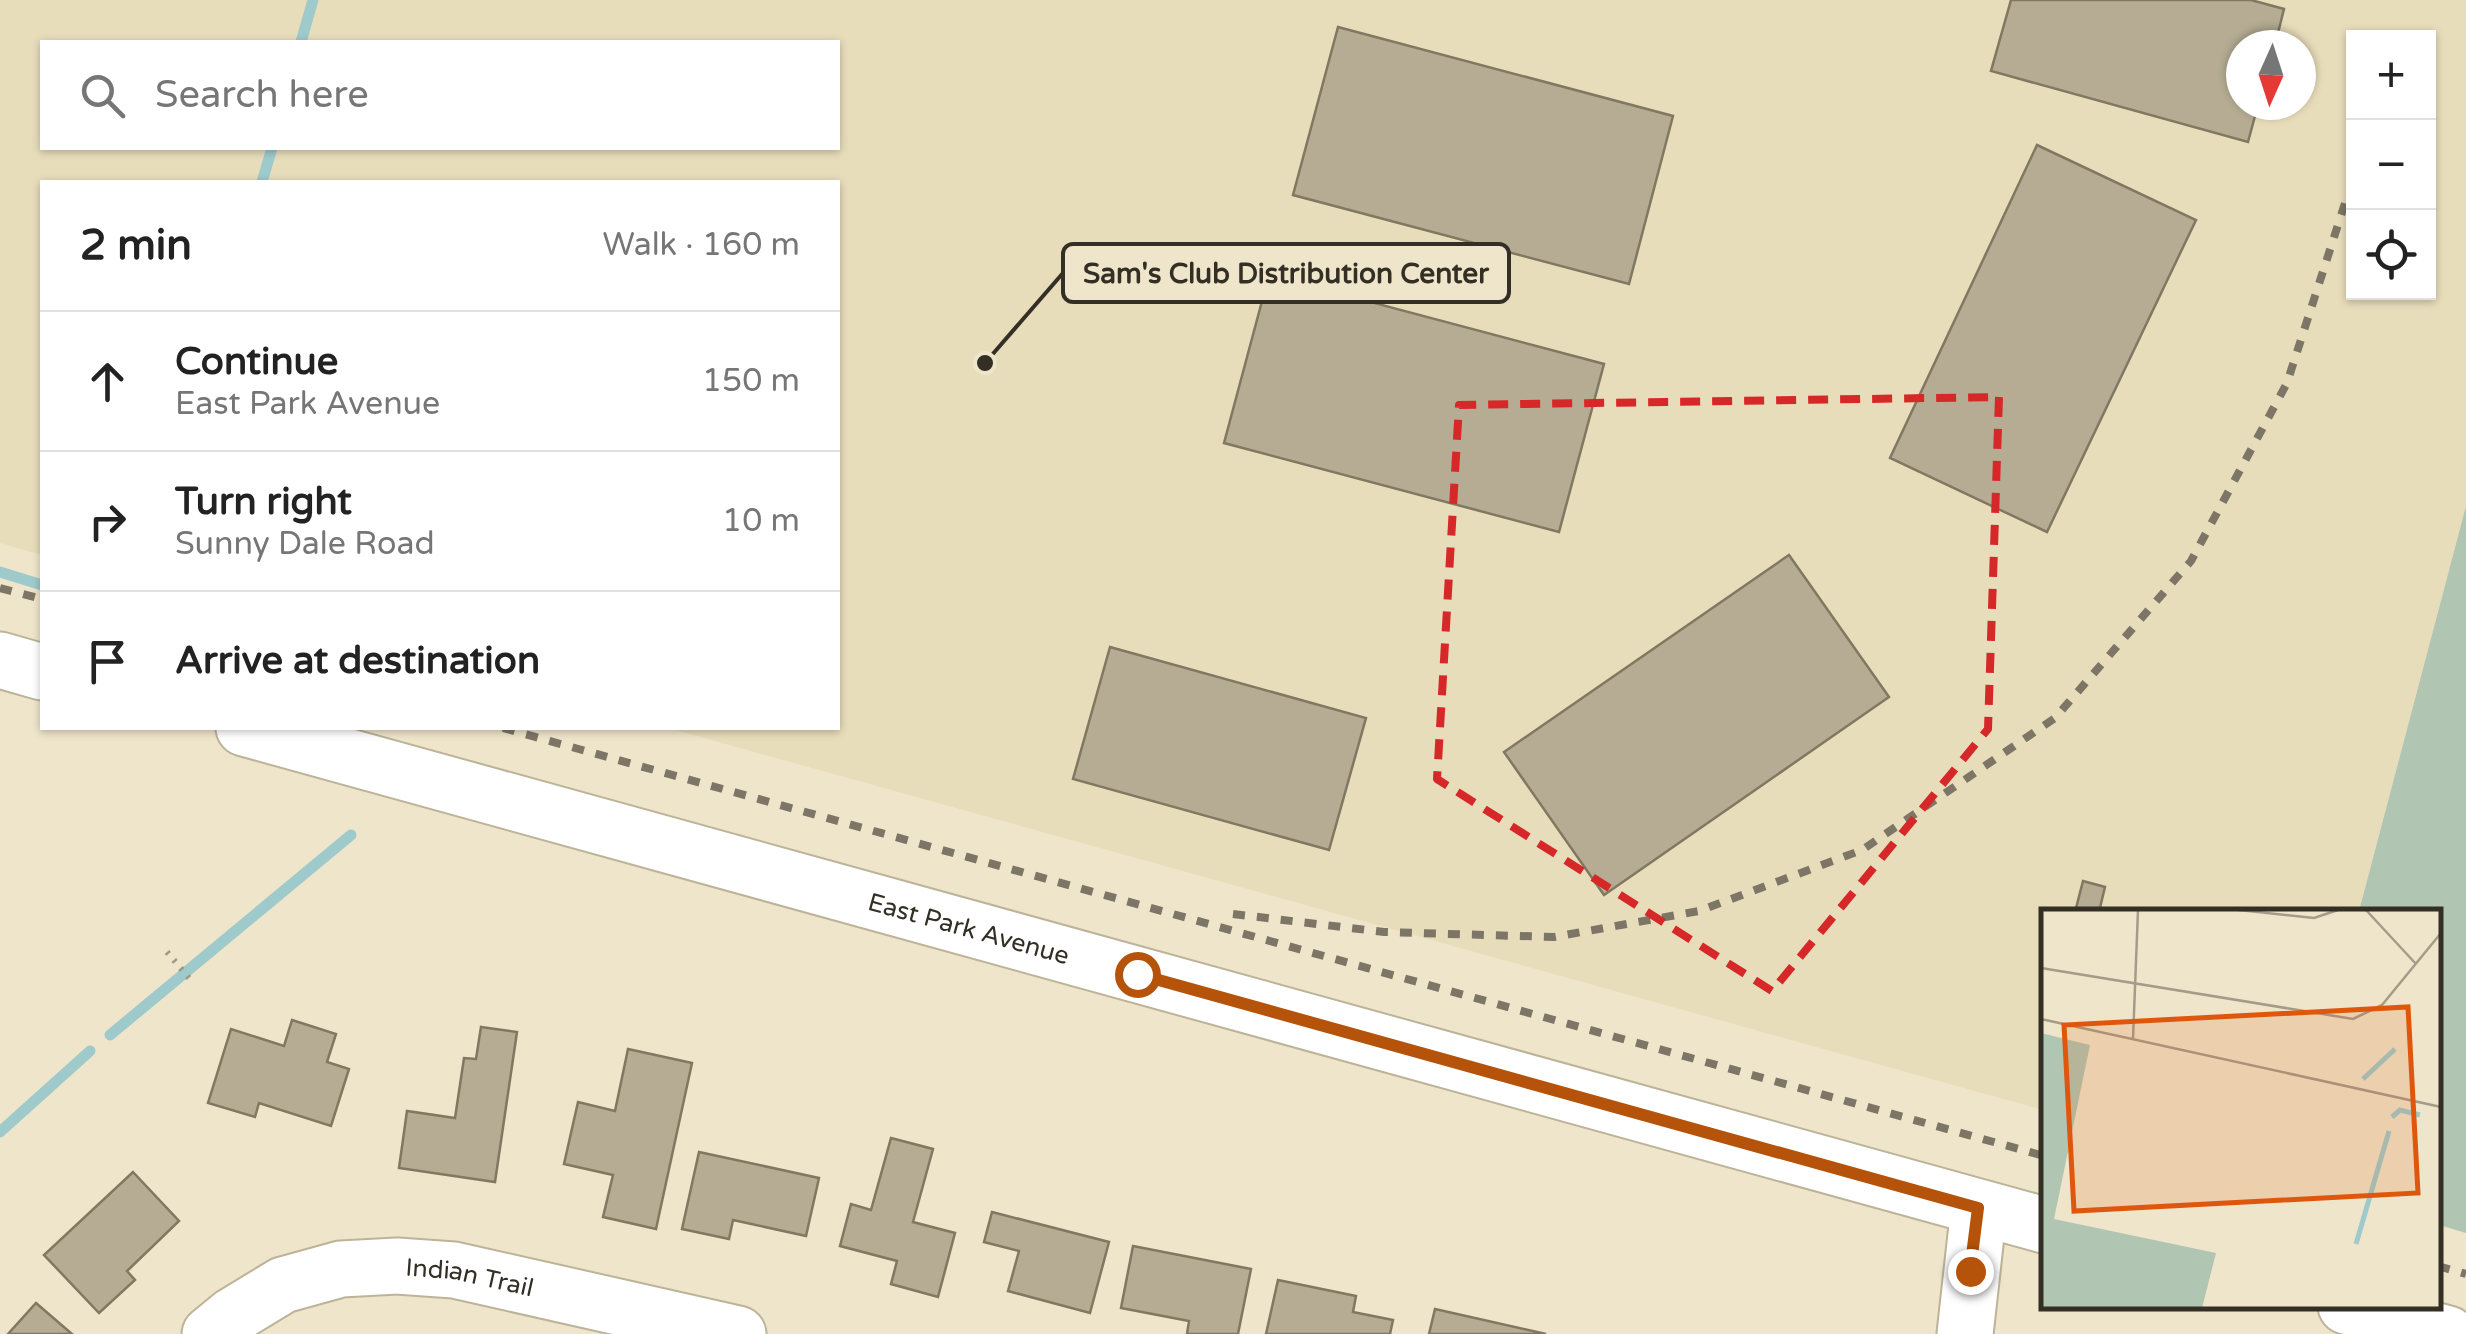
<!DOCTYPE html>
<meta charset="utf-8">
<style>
body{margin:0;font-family:"Varela Round",sans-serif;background:#f2f2f2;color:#222}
.controls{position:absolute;right:30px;top:30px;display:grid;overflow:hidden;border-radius:0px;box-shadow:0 2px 8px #0004}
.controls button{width:90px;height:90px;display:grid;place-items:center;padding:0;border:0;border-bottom:2px solid #e0e0e0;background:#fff;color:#222;font:50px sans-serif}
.compass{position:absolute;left:2226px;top:30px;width:90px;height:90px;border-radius:50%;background:#fff;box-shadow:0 2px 8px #0004;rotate:183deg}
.stop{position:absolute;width:30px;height:30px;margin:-22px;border:8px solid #b45309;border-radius:50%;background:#fff}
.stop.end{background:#b45309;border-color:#fff;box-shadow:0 2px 10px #0008}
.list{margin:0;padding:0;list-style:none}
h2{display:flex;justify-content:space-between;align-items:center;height:130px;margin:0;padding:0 40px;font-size:42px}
h2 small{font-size:32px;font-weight:400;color:#767676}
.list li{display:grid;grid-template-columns:65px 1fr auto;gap:30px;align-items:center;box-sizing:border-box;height:140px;padding:0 40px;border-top:2px solid #e0e0e0}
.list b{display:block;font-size:38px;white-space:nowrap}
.list p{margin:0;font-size:32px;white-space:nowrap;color:#767676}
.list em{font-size:32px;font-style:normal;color:#767676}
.icon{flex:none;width:55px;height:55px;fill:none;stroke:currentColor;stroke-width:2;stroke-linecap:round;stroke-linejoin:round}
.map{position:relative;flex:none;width:2466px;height:1334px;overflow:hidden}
.search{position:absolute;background:#fff;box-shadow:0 2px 8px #0004;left:40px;top:40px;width:800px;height:110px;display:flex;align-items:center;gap:25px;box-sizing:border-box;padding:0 35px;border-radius:0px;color:#767676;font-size:38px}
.panel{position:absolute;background:#fff;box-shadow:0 2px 8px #0004;left:40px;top:180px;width:800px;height:550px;border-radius:0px}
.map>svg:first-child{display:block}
.built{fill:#e8ddbb;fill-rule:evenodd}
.green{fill:#b1c6b2}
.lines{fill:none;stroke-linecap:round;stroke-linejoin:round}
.stream{stroke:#9fcacb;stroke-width:11}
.building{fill:#b5ac93;stroke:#817861;stroke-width:2.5}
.minor-casing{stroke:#bcb399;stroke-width:59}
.path{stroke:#a09885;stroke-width:6;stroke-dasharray:2.5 8;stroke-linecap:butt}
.minor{stroke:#fff;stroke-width:55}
.rail{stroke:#7d7666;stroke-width:8;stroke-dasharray:12 12;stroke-linecap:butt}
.route{stroke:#b45309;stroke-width:12}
.marked{fill:none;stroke:#d62828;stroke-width:8;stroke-dasharray:20 12;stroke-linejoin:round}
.labels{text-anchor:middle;stroke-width:8;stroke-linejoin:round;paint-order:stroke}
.street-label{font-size:25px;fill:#332f25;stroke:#efe5cb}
.inset-river{fill:none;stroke:#9fcacb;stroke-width:5}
.inset-road{fill:none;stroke:#a49c89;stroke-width:2.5}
.view{fill:#df570d;fill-opacity:0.15;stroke:#df570d;stroke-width:5}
.inset-edge{fill:none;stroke:#332f25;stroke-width:5}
.leader{fill:none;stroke:#332f25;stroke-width:4}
.callout-dot{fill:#332f25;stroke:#efe5cb;stroke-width:4}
.callout{fill:#efe5cb;stroke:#332f25;stroke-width:4}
.callout-label{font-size:28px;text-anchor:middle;font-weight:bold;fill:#332f25}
</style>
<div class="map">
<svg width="2466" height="1334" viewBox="0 0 2466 1334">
<rect width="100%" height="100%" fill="#efe5cb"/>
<path class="built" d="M0,0H2466V506L2359,911L2044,912L2043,1110L668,728H838V182H42V555L0,543ZM2354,38H2428V292H2354ZM42,42H838V148H42ZM2241,45H2301V105H2241Z"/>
<path class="green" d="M2466,506V1233L2439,1225L2438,912L2359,911Z"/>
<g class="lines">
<g class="stream">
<path d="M301,42L313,0"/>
<path d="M262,182L272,148"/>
<path d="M0,572L42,585"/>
<path d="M110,1035L351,835"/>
<path d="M0,1132L90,1051"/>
</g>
</g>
<g class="building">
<path d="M2011,0H2251L2284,9L2275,45H2241V105H2258L2248,142L1991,71Z"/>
<path d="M1338,27L1673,116L1629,284L1293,195Z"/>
<path d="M2037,145L2196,220L2047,532L1890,458Z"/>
<path d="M1269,275L1604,364L1559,532L1224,443Z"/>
<path d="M1789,555L1889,697L1604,895L1504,752Z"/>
<path d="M1110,647L1366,718L1329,850L1073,779Z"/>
<path d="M2083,881L2105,887L2099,912H2075Z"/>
<path d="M292,1020L336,1034L327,1062L349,1069L331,1126L259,1103L255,1117L208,1103L231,1029L284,1046Z"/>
<path d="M481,1027L517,1032L495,1182L399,1168L407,1111L455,1118L464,1058L476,1059Z"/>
<path d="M628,1049L692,1063L656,1229L603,1217L613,1175L564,1164L578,1102L615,1111Z"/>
<path d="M891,1138L933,1149L913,1222L955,1233L938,1297L891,1284L897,1261L840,1246L851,1204L871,1210Z"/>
<path d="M699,1152L819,1178L806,1236L733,1220L729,1239L682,1229Z"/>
<path d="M133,1172L179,1221L127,1271L135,1280L99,1313L44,1255Z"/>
<path d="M992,1212L1109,1242L1090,1313L1008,1291L1019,1251L984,1242Z"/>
<path d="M1133,1246L1251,1269L1238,1334H1187L1189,1321L1121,1308Z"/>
<path d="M1278,1280L1356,1296L1353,1312L1393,1320L1390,1334H1266Z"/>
<path d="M36,1303L72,1334H8Z"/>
<path d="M1435,1309L1546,1334H1429Z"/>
</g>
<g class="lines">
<g class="minor-casing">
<g id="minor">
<path d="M0,660L42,672"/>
<path id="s1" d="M244,728L2044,1225"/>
<path d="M2346,1306L2448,1334"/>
<path id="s2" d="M210,1334L232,1316L283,1285L341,1269L397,1266L454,1270L738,1334"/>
<path d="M1965,1334L1979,1208"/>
</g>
</g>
<path class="path" d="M167,952L194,984"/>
<use href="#minor" class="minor"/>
<g class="rail">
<path d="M0,588L42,599"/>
<path d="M503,728L2044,1156"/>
<path d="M1233,914L1384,932L1554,937L1699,911L1862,850L2055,718L2191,561L2287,383L2347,197"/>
<path d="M2438,1266L2466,1274"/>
</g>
</g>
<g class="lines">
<path class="route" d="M1137,974L1978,1208L1970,1271"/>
</g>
<path class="marked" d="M1999,397L1988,729L1772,991L1437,779L1459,405Z"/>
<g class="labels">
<g class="street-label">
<text dy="9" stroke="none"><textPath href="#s1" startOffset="752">East Park Avenue</textPath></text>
<text dy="9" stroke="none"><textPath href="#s2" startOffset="278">Indian Trail</textPath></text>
</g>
</g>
<g transform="translate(2041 909)">
<rect width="400" height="400" fill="#efe5cb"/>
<path d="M0,124L49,136L13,310L175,344L161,399H0Z" fill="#b1c6b2"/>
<path class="inset-river" d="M322,170L354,140M351,208L359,201L379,206M315,335L348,222"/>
<path class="inset-road" d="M198,1L273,9L297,1M325,1L375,55M0,59L312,110L341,96L400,24M0,110L400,198M92,130L97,1"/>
<path class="view" d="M367,98L377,284L33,302L23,116Z"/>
<rect width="400" height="400" class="inset-edge"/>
</g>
<path class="leader" d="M985 363L1063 273"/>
<circle class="callout-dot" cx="985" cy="363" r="10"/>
<rect class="callout" x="1063" y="244" width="446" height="58" rx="10"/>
<g class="callout-label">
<text x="1286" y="283">Sam's Club Distribution Center</text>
</g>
</svg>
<div class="controls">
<button>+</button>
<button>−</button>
<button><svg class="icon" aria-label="locate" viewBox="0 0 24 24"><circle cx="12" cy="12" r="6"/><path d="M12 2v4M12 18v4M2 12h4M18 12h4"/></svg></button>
</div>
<svg class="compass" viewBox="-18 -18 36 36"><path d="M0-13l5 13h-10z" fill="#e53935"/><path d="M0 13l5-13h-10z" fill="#767676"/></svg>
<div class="stop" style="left:1137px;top:974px"></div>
<div class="stop end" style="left:1970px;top:1271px"></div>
<div class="search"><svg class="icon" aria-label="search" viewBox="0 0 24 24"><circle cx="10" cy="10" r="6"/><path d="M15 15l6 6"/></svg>Search here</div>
<section class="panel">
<h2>2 min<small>Walk · 160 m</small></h2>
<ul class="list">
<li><svg class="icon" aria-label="ahead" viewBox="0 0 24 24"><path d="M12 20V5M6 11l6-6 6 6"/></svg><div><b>Continue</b><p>East Park Avenue</p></div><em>150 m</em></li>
<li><svg class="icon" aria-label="right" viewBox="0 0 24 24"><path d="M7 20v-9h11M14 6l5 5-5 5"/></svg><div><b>Turn right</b><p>Sunny Dale Road</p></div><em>10 m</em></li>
<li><svg class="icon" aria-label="arrive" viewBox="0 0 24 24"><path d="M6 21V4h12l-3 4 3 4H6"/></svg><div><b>Arrive at destination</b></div></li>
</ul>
</section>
</div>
